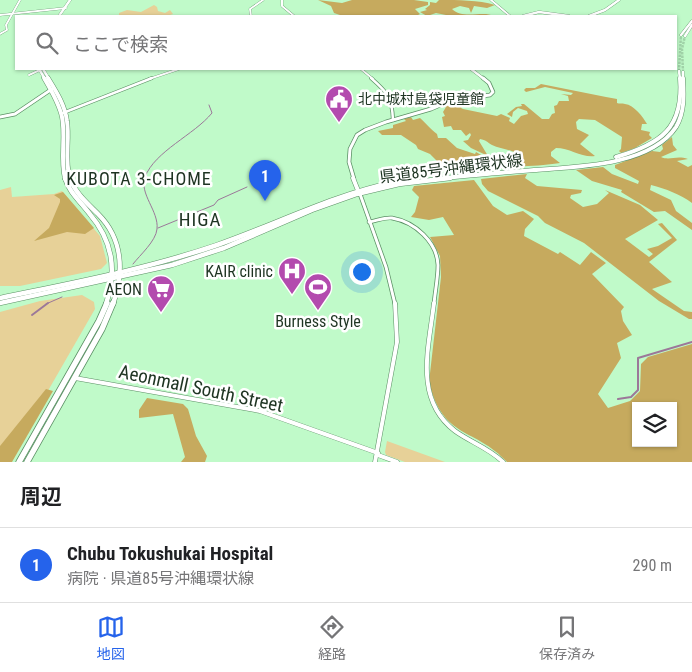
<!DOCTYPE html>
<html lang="ja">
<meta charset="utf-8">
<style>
body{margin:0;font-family:"Roboto Condensed","Noto Sans JP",sans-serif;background:#f6f6f6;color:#202124}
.controls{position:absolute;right:15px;bottom:15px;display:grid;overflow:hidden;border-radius:0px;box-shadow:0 1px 4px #0004}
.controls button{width:45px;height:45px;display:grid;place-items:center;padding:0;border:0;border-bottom:1px solid #e0e0e0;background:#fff;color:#202124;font:25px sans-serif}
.you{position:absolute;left:361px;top:271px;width:18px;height:18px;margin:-12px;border:4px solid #fff;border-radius:50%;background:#1a73e8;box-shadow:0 0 0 8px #1a73e833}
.badge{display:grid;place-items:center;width:32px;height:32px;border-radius:50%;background:#2563eb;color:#fff;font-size:16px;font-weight:700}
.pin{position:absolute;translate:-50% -41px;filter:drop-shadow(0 1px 2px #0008)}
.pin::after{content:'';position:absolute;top:26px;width:18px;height:15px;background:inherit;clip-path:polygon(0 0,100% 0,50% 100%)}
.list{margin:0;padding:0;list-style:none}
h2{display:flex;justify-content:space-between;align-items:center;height:65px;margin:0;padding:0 20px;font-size:21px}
h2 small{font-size:16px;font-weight:400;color:#757577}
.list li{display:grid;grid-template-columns:32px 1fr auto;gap:15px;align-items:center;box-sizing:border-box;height:75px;padding:0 20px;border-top:1px solid #e0e0e0}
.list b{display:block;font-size:19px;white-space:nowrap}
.list p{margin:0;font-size:16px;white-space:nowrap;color:#757577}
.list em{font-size:16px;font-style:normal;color:#757577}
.icon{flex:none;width:28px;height:28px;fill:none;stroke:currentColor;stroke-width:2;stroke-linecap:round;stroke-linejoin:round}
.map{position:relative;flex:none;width:692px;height:462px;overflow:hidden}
.search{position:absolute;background:#fff;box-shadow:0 1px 4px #0004;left:15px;right:15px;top:15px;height:55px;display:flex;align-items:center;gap:12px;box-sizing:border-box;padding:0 18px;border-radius:0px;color:#757577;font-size:19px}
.sheet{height:140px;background:#fff}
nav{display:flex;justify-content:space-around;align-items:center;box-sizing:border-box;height:70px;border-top:1px solid #e0e0e0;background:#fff;font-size:14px;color:#757577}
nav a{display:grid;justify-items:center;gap:2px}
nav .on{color:#2563eb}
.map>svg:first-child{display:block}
.green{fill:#e7d198}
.forest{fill:#c6aa5e;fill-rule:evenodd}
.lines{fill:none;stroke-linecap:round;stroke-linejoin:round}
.stream-far1{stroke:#9b7899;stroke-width:1}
.stream{stroke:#9b7899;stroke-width:2}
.primary-tunnel{stroke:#a0d2a8;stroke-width:2.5;stroke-dasharray:2.5 1;stroke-linecap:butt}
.tertiary-far3-casing{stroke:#5b9065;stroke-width:2.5}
.tertiary-far2-casing{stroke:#5b9065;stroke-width:4}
.tertiary-far1-casing{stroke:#5b9065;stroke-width:4.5}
.tertiary-casing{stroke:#5b9065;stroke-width:5}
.secondary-far2-casing{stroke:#5b9065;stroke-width:3}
.secondary-far1-casing{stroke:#5b9065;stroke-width:4.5}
.secondary-casing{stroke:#5b9065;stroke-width:5}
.primary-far2-casing{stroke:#5b9065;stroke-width:3}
.primary-far1-casing{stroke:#5b9065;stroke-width:5}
.primary-casing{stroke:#5b9065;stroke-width:5.5}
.trunk-far3-casing{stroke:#5b9065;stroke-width:3}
.trunk-far2-casing{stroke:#5b9065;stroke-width:5}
.trunk-far1-casing{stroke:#5b9065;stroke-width:5.5}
.trunk-casing{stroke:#5b9065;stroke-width:7}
.tertiary-far3{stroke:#fff;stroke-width:2}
.tertiary-far2{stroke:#fff;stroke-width:2.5}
.tertiary-far1{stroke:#fff;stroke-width:3}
.tertiary{stroke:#fff;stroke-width:4}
.secondary-far2{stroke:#fff;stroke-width:2.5}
.secondary-far1{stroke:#fff;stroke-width:3}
.secondary{stroke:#fff;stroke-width:4}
.primary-far2{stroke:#fff;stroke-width:2.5}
.primary-far1{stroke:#fff;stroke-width:4}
.primary{stroke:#fff;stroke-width:4.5}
.trunk-far3{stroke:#fff;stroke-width:2.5}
.trunk-far2{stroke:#fff;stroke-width:4}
.trunk-far1{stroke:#fff;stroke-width:4.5}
.trunk{stroke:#fff;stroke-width:5.5}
.labels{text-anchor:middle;stroke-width:5;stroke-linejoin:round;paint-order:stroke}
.far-poi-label{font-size:14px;fill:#1e3422;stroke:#fff;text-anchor:start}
.street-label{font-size:16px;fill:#1e3422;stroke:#fff}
.poi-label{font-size:16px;fill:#1e3422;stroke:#fff;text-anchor:end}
.neighbourhood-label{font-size:18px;letter-spacing:1px;fill:#1e3422;stroke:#fff}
.quarter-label{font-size:19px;letter-spacing:1px;fill:#1e3422;stroke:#fff}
.near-street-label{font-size:19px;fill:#1e3422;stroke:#fff}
</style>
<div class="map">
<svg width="692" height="462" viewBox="0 0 692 462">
<rect width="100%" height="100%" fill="#c0fac9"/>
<g class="green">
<path d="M154,5L157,7L158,11L165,13L170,10L173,14L167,16H119V13L127,10L141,12Z"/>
<path d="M11,187L12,197L54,194L62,191L100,236L107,263L101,269L20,286H0V190Z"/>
<path d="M82,295L94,302L95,309L7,462H0V312L40,301Z"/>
<path d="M387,441L445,462H405L386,455L385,452Z"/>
</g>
<g class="forest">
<path d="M318,0L342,3L352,0H414L428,2V5L415,9L420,14L416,16H339L340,15L334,13L331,6Z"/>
<path d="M439,0C459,0 478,0 495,5L487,8L474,6L471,13L469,8L460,6L452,9C463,20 484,10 493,16H451L436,13L427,16L420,12L427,10L425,9L430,5V2L436,3Z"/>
<path d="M541,84L606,97L617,99V103C619,104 622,103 625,104C634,105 643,117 647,124H642L641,130L650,132L649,135L652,138L635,148L621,153L619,151L621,149L622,137L595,120L579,119L576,122L577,129L589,135L580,144L595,156C582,158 570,148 556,148L551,152V156L560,163C544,165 511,170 497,161C505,159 512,166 520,162L521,158C514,148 501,150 492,145C487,142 486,140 480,139L479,141L488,156L471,148L463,141L468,140L471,135L470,133L466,136L461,130H453L451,126L444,127L442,117L445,116L443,112L446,107L444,105L461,101L463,105L461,108L463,109L497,116L501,114L510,118L509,121L514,124L521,116L528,114L527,111L518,108L513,112L512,117L507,114L516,107L522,106L521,104H524L542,119H549L552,114L555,113L554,106L557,105L559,101H569L568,96L561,94L571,95L573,93L545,87L526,92L524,90L526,88H535Z"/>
<path d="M411,117L413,120L420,118C426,123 430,129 437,134L438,138H446L457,148L475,154L476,152L497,164L514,167L462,172L439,163L430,154L418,149L416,145L401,135H382L378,131L393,128V125L406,121L404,119Z"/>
<path d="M672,137L673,145L677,150L661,157C670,161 676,155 688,159L677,161L688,167L692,165V203C680,194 666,189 651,185L650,190L671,200L676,211L692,223V230L665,211L654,212L621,192L622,190L592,181L576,170L603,167L612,174L638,184L639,181L615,168V165L652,151L660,152L663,149L662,145Z"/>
<path d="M527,174L525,178L537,186L582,190L581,193L571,195L570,198L583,207L597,204L609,193L605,190L640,205L658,220L625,239L649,257L653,254L647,249L658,246L672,238L658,224L662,223L677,240L649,262L672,282L652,289L684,311L692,312V319H689L659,301L584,243L545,223L538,216L488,191L482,184L481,179Z"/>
<path d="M474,180L493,206L507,215L523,211L534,219L525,229L524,236L558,254L560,252L580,265L591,252L606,263L592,274L624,307L621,311L623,321L632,335L617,343L621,358L598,394L608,408L630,401L640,391L641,364L648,357L692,344V462H507C475,427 443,440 429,382L441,277L440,256L430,237L454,235L443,217L429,220L411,217L415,212L419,197L412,190L414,186ZM636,406H673V443H636Z"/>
<path d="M63,192L94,228L85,234L67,232L34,241L49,228L60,202V199L54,195Z"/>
<path d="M46,389L53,391L12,462H0V446Z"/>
<path d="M147,398L183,404L188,409L196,436L207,456L205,462H181L185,457L173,414L139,418V410Z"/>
</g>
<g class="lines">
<g class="stream-far1">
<path d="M158,228L214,205L218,200L247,187"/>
<path d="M133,264C140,255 156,241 157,229C159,211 139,194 145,177C155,151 194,135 212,113L209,105"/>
<path d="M46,304L62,297"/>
</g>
<g class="stream">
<path d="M32,315L48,303"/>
<path d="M618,399L631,397L638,390V358L692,342"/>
</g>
<g class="primary-tunnel">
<path d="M679,71L681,35"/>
<path d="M683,72L682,49L685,36"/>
</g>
<g class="tertiary-far3-casing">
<g id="tertiary-far3">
<path d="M282,0V6L294,16"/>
<path d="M491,0L510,16"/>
<path d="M0,15L66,8"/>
<path d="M251,16L250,9L263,0"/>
<path d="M0,34L7,30L6,25L20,0"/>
<path d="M361,69L373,79"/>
<path d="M29,75L42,69"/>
<path d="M149,79L179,69"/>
</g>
</g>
<g class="tertiary-far2-casing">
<g id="tertiary-far2">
<path d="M371,78C388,93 392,97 393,120"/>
<path d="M63,113L152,78"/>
</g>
</g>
<g class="tertiary-far1-casing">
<g id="tertiary-far1">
<path d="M360,194L386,267L395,304"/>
<path d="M369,222C376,221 385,217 392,218C415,222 437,242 438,265C438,278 435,292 434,304"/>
</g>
</g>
<g class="tertiary-casing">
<g id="tertiary">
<path d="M434,303C429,347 413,399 455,431C470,442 489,448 503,462"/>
<path d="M75,378L260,411L378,453"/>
<path d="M378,455L397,462"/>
<path d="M375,462L397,342L395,303"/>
</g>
</g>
<g class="secondary-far2-casing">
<g id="secondary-far2">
<path d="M523,16L539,12L569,16"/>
<path d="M589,16L605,10L619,0"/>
<path d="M471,69L484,79"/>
</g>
</g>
<g class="secondary-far1-casing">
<g id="secondary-far1">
<path d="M0,117L15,114L52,89"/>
<path d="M354,179L349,162L350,149L357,135L365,130L386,122L431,109L452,100L490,95L493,92L489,83L483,78"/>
</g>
</g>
<g class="secondary-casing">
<path id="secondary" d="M353,178L359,193"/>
</g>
<g class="primary-far2-casing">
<g id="primary-far2">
<path d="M681,35L692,21"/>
<path d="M685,36L692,25"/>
<path d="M679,71L680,79"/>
<path d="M683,72V79"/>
</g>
</g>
<g class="primary-far1-casing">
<g id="primary-far1">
<path d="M616,157C661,144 684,128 680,78"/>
<path d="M438,179C470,175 502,173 534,170C576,167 650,166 676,127C685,112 684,94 683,78"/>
</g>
</g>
<g class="primary-casing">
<g id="primary">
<path d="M0,298C72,283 147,269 217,245C277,224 333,195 395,182"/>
<path d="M0,303L172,265L224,248L312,210L357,194L399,184L450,178"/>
</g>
</g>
<g class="trunk-far3-casing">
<g id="trunk-far3">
<path d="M59,16L70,0"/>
<path d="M39,69L45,79"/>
<path d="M43,69L49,79"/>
</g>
</g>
<g class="trunk-far2-casing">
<g id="trunk-far2">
<path d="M44,78C51,90 59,103 62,117C66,137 60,158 65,179"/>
<path d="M48,78C56,91 65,105 67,121C70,140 64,160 70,179"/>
</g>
</g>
<g class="trunk-far1-casing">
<g id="trunk-far1">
<path d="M65,178C69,192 80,201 89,213C113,241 117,270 106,304"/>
<path d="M70,178C75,193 87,203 98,214C123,239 124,272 113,304"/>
</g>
</g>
<g class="trunk-casing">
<g id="trunk">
<path d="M19,462L99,321L107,303"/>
<path d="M27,462L102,329L113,303"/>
</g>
</g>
<use href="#tertiary-far3" class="tertiary-far3"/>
<use href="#tertiary-far2" class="tertiary-far2"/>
<use href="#tertiary-far1" class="tertiary-far1"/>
<use href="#tertiary" class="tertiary"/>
<use href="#secondary-far2" class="secondary-far2"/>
<use href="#secondary-far1" class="secondary-far1"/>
<use href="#secondary" class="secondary"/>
<use href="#primary-far2" class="primary-far2"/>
<use href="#primary-far1" class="primary-far1"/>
<use href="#primary" class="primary"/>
<use href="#trunk-far3" class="trunk-far3"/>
<use href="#trunk-far2" class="trunk-far2"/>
<use href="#trunk-far1" class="trunk-far1"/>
<use href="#trunk" class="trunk"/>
</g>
<defs>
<g id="civic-pin" transform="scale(1.4375)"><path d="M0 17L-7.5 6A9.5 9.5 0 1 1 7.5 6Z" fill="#b34bae" stroke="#fff"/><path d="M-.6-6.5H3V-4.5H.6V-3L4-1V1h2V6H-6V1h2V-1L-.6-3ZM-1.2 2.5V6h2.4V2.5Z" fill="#fff"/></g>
<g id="hospital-pin" transform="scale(1.4375)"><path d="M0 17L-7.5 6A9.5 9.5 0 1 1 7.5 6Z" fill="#b34bae" stroke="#fff"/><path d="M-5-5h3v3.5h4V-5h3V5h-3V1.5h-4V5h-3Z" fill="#fff"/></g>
<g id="stadium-pin" transform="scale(1.4375)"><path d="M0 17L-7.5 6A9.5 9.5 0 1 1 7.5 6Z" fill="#b34bae" stroke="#fff"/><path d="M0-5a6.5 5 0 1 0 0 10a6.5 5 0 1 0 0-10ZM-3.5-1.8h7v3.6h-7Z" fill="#fff"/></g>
<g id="supermarket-pin" transform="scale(1.4375)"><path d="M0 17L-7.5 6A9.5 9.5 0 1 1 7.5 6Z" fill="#b34bae" stroke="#fff"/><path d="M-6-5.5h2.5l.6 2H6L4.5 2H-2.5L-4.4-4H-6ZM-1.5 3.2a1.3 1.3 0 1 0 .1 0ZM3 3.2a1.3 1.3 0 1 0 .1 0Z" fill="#fff"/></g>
</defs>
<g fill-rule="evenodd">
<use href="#civic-pin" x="339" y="99"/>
<use href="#hospital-pin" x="292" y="271"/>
<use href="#stadium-pin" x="318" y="287"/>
<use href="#supermarket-pin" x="161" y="289"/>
</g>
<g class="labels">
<g class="far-poi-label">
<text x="358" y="104">北中城村島袋児童館</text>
</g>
<g class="street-label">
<text transform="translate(451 168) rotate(-7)" y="6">県道85号沖縄環状線</text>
</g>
<g class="poi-label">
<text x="273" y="277">KAIR clinic</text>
<text x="142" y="295">AEON</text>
<text x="318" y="327" text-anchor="middle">Burness Style</text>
</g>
<g class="neighbourhood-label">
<text x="139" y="185">KUBOTA 3-CHOME</text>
</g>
<g class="quarter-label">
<text x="200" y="226">HIGA</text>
</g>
<g class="near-street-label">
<text transform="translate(201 388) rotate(12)" y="7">Aeonmall South Street</text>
</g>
</g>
</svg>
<div class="controls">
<button><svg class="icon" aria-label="layers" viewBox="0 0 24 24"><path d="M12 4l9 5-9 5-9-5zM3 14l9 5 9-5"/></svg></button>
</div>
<div class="you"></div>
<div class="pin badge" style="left:265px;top:201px">1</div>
<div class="search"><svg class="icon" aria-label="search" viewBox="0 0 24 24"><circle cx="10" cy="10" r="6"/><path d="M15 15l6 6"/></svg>ここで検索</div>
</div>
<section class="sheet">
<h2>周辺<small></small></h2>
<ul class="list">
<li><span class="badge">1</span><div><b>Chubu Tokushukai Hospital</b><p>病院 · 県道85号沖縄環状線</p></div><em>290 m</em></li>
</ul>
</section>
<nav>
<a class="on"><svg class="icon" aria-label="map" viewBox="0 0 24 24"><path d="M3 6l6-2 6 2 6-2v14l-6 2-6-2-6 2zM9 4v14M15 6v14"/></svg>地図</a>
<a><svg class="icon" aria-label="directions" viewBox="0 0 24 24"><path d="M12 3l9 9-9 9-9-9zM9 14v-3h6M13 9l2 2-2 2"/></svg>経路</a>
<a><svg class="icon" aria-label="saved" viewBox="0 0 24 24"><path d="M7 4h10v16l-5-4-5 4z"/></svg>保存済み</a>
</nav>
